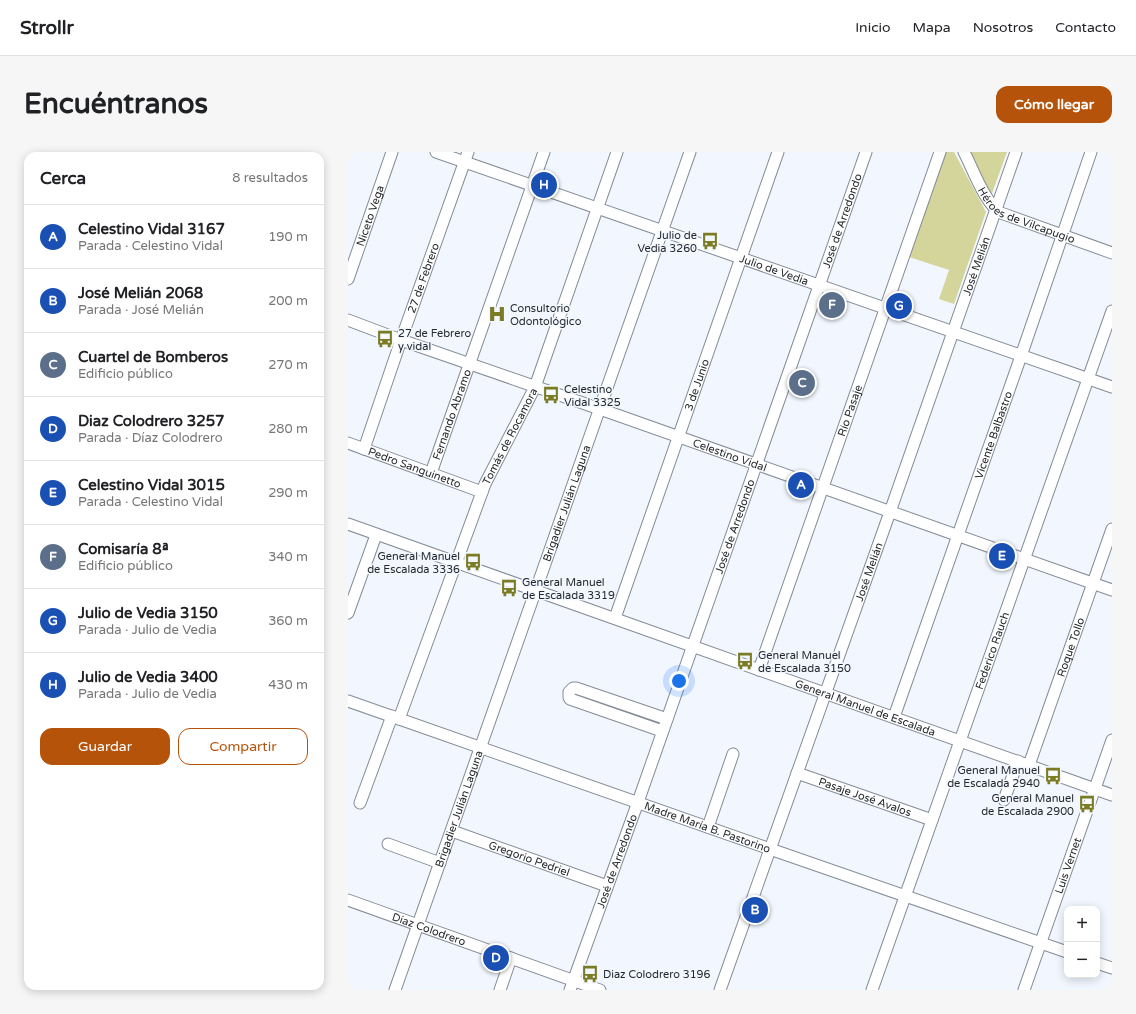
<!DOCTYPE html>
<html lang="es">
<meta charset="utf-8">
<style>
body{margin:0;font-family:"Varela Round",sans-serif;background:#f6f6f6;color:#202124}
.controls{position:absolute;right:12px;bottom:12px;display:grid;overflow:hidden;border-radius:8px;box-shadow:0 2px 10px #0003}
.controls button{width:36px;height:36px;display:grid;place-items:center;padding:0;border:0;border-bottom:1px solid #e0e0e0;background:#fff;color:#202124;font:20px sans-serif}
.you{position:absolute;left:331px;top:529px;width:14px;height:14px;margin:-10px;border:3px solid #fff;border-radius:50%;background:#1a73e8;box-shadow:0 0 0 6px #1a73e833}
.badge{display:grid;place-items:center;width:26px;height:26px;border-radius:50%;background:#b45309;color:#fff;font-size:13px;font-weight:700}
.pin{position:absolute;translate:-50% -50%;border:2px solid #fff;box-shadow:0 1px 4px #0006}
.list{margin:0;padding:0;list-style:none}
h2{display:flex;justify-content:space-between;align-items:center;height:52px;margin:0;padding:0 16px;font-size:17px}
h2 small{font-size:13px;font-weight:400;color:#757577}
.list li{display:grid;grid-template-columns:26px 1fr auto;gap:12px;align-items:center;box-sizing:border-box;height:64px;padding:0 16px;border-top:1px solid #e0e0e0}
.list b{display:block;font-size:15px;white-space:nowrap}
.list p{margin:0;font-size:13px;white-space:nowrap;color:#757577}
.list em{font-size:13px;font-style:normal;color:#757577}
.actions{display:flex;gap:8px;padding:12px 16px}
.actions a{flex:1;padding:9px 0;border:1px solid #b45309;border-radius:12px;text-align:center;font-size:14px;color:#b45309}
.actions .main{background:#b45309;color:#fff}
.map{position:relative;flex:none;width:764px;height:838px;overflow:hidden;border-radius:12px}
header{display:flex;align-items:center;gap:24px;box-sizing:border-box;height:56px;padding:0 20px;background:#fff;border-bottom:1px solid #e0e0e0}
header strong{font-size:19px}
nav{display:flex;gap:22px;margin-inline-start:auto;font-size:14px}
.intro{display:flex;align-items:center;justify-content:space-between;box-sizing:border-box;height:96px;padding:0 24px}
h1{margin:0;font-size:28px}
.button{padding:10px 18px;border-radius:12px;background:#b45309;color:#fff;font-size:14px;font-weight:700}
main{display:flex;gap:24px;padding:0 24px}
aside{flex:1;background:#fff;border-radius:12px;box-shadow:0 2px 10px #0003}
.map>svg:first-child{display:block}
.green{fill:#d3d59a}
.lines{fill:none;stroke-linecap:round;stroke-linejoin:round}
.minor-casing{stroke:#848c98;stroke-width:13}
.minor{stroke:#fff;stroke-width:11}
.labels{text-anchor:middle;stroke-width:3;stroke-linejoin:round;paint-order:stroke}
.street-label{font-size:11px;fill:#25282d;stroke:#f2f7ff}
.poi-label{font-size:11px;fill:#25282d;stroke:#f2f7ff;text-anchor:start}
</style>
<header>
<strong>Strollr</strong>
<nav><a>Inicio</a><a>Mapa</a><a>Nosotros</a><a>Contacto</a></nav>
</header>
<div class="intro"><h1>Encuéntranos</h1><a class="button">Cómo llegar</a></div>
<main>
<aside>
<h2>Cerca<small>8 resultados</small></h2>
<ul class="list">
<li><span class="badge" style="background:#1a4fb4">A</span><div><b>Celestino Vidal 3167</b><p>Parada · Celestino Vidal</p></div><em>190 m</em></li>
<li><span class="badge" style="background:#1a4fb4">B</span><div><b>José Melián 2068</b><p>Parada · José Melián</p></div><em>200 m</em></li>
<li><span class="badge" style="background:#5c6f8a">C</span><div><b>Cuartel de Bomberos</b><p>Edificio público</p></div><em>270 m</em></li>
<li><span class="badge" style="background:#1a4fb4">D</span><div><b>Diaz Colodrero 3257</b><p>Parada · Díaz Colodrero</p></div><em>280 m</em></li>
<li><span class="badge" style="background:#1a4fb4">E</span><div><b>Celestino Vidal 3015</b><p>Parada · Celestino Vidal</p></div><em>290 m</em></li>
<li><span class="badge" style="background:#5c6f8a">F</span><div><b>Comisaría 8ª</b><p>Edificio público</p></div><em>340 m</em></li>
<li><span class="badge" style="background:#1a4fb4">G</span><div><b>Julio de Vedia 3150</b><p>Parada · Julio de Vedia</p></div><em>360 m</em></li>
<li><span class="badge" style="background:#1a4fb4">H</span><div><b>Julio de Vedia 3400</b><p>Parada · Julio de Vedia</p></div><em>430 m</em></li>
</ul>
<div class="actions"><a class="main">Guardar</a><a>Compartir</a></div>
</aside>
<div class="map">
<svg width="764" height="838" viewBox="0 0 764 838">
<rect width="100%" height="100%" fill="#f2f7ff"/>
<g class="green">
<path d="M598,0H606L638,60L606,152L591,147L601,118L561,105Z"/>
<path d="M620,0H659L643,44Z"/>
</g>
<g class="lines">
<g class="minor-casing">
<g id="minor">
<path id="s1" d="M88,0L764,235"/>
<path id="s2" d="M616,0C625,17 637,52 653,61L764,101"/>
<path id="s3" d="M0,127L44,0"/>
<path id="s4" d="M0,168L53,188L252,257L764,438"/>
<path id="s5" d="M0,291L134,340"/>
<path id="s6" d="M16,297L53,188L120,0"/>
<path id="s7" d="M83,321L196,0"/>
<path id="s8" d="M0,372L764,643"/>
<path d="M0,461L28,383"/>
<path id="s9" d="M267,466L430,0"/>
<path id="s10" d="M411,518L592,0"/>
<path id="s11" d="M0,549L422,697L719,800"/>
<path id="s12" d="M546,565L673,204L743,0"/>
<path id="s13" d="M51,567L137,332L187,235L269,0"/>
<path d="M314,579L222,547L221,545V540L225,536H228L319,567"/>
<path id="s14" d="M681,613L764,377"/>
<path id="s15" d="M449,621L584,668"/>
<path d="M656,648L670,609"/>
<path d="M12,651L44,564"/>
<path d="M360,675L385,602"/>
<path id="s16" d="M104,679L259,734"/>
<path d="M40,692L92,711"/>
<path id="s17" d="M0,748L252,838"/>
<path d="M749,811L764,816"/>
<path id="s18" d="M47,838L342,0"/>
<path d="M152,838L163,806"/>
<path id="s19" d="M222,838L290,650L518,0"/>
<path id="s20" d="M372,838L542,360L668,0"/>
<path id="s21" d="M524,838L764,159"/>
<path id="s22" d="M676,838L764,588"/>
</g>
</g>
<use href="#minor" class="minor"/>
</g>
<defs>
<g id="bus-bare" transform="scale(1.38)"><path d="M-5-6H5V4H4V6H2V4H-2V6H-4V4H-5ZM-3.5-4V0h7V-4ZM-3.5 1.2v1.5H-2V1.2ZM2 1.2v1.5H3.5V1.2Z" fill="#7a7b23" stroke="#f2f7ff" stroke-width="2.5" paint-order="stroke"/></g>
<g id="hospital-bare" transform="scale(1.38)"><path d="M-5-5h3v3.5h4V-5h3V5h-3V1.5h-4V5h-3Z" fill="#7a7b23" stroke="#f2f7ff" stroke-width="2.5" paint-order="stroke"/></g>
</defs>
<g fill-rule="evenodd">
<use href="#bus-bare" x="362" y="89"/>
<use href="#hospital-bare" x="149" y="162"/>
<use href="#bus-bare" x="37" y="187"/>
<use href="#bus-bare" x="203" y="243"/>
<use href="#bus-bare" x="125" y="410"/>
<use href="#bus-bare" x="161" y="436"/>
<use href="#bus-bare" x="397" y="509"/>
<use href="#bus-bare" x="705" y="624"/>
<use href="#bus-bare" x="739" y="652"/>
<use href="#bus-bare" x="242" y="822"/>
</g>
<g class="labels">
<g class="street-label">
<text dy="4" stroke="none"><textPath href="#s2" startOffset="95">Héroes de Vilcapugio</textPath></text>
<text dy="4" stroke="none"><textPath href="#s3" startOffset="67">Niceto Vega</textPath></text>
<text dy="4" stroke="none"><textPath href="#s19" startOffset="816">José de Arredondo</textPath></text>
<text dy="4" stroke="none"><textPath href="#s20" startOffset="768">José Melián</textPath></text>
<text dy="4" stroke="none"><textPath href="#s1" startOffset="358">Julio de Vedia</textPath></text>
<text dy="4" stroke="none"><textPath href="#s6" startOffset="181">27 de Febrero</textPath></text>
<text dy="4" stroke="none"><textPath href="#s9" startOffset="247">3 de Junio</textPath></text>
<text dy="4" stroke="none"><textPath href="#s10" startOffset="275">Río Pasaje</textPath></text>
<text dy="4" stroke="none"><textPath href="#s7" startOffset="62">Fernando Abramo</textPath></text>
<text dy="4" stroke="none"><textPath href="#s12" startOffset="299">Vicente Balbastro</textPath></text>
<text dy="4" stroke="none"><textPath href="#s13" startOffset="304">Tomás de Rocamora</textPath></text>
<text dy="4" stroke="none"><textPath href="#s4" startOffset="405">Celestino Vidal</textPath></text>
<text dy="4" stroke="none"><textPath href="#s5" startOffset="71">Pedro Sanguinetto</textPath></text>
<text dy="4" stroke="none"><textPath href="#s18" startOffset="516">Brigadier Julián Laguna</textPath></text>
<text dy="4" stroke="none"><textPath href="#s19" startOffset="492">José de Arredondo</textPath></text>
<text dy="4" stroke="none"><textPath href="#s20" startOffset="444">José Melián</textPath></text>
<text dy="4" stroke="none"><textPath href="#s14" startOffset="125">Roque Tollo</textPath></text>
<text dy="4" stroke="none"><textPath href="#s21" startOffset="360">Federico Rauch</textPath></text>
<text dy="4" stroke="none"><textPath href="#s8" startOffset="549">General Manuel de Escalada</textPath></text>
<text dy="4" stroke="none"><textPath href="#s15" startOffset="72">Pasaje José Avalos</textPath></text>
<text dy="4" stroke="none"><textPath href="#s18" startOffset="192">Brigadier Julián Laguna</textPath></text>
<text dy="4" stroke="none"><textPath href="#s11" startOffset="381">Madre María B. Pastorino</textPath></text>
<text dy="4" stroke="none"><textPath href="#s16" startOffset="82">Gregorio Pedriel</textPath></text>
<text dy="4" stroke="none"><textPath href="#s19" startOffset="137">José de Arredondo</textPath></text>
<text dy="4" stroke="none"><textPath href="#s22" startOffset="132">Luis Vernet</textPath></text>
<text dy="4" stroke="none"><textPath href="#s17" startOffset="86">Díaz Colodrero</textPath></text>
</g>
<g class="poi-label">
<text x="349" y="87" text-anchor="end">Julio de<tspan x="349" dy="13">Vedia 3260</tspan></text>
<text x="162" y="160">Consultorio<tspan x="162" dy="13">Odontológico</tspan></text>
<text x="50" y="185">27 de Febrero<tspan x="50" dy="13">y vidal</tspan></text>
<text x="216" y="241">Celestino<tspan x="216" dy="13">Vidal 3325</tspan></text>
<text x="112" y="408" text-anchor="end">General Manuel<tspan x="112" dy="13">de Escalada 3336</tspan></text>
<text x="174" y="434">General Manuel<tspan x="174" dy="13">de Escalada 3319</tspan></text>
<text x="410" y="507">General Manuel<tspan x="410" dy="13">de Escalada 3150</tspan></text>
<text x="692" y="622" text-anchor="end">General Manuel<tspan x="692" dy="13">de Escalada 2940</tspan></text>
<text x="726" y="650" text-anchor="end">General Manuel<tspan x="726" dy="13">de Escalada 2900</tspan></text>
<text x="255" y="826">Diaz Colodrero 3196</text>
</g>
</g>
</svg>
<div class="controls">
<button>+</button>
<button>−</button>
</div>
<div class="you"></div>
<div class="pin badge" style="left:453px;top:333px;background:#1a4fb4">A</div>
<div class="pin badge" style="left:407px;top:758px;background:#1a4fb4">B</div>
<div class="pin badge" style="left:454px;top:231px;background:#5c6f8a">C</div>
<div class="pin badge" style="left:148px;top:806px;background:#1a4fb4">D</div>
<div class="pin badge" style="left:654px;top:404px;background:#1a4fb4">E</div>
<div class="pin badge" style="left:484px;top:153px;background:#5c6f8a">F</div>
<div class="pin badge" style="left:551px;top:154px;background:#1a4fb4">G</div>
<div class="pin badge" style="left:196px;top:33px;background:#1a4fb4">H</div>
</div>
</main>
